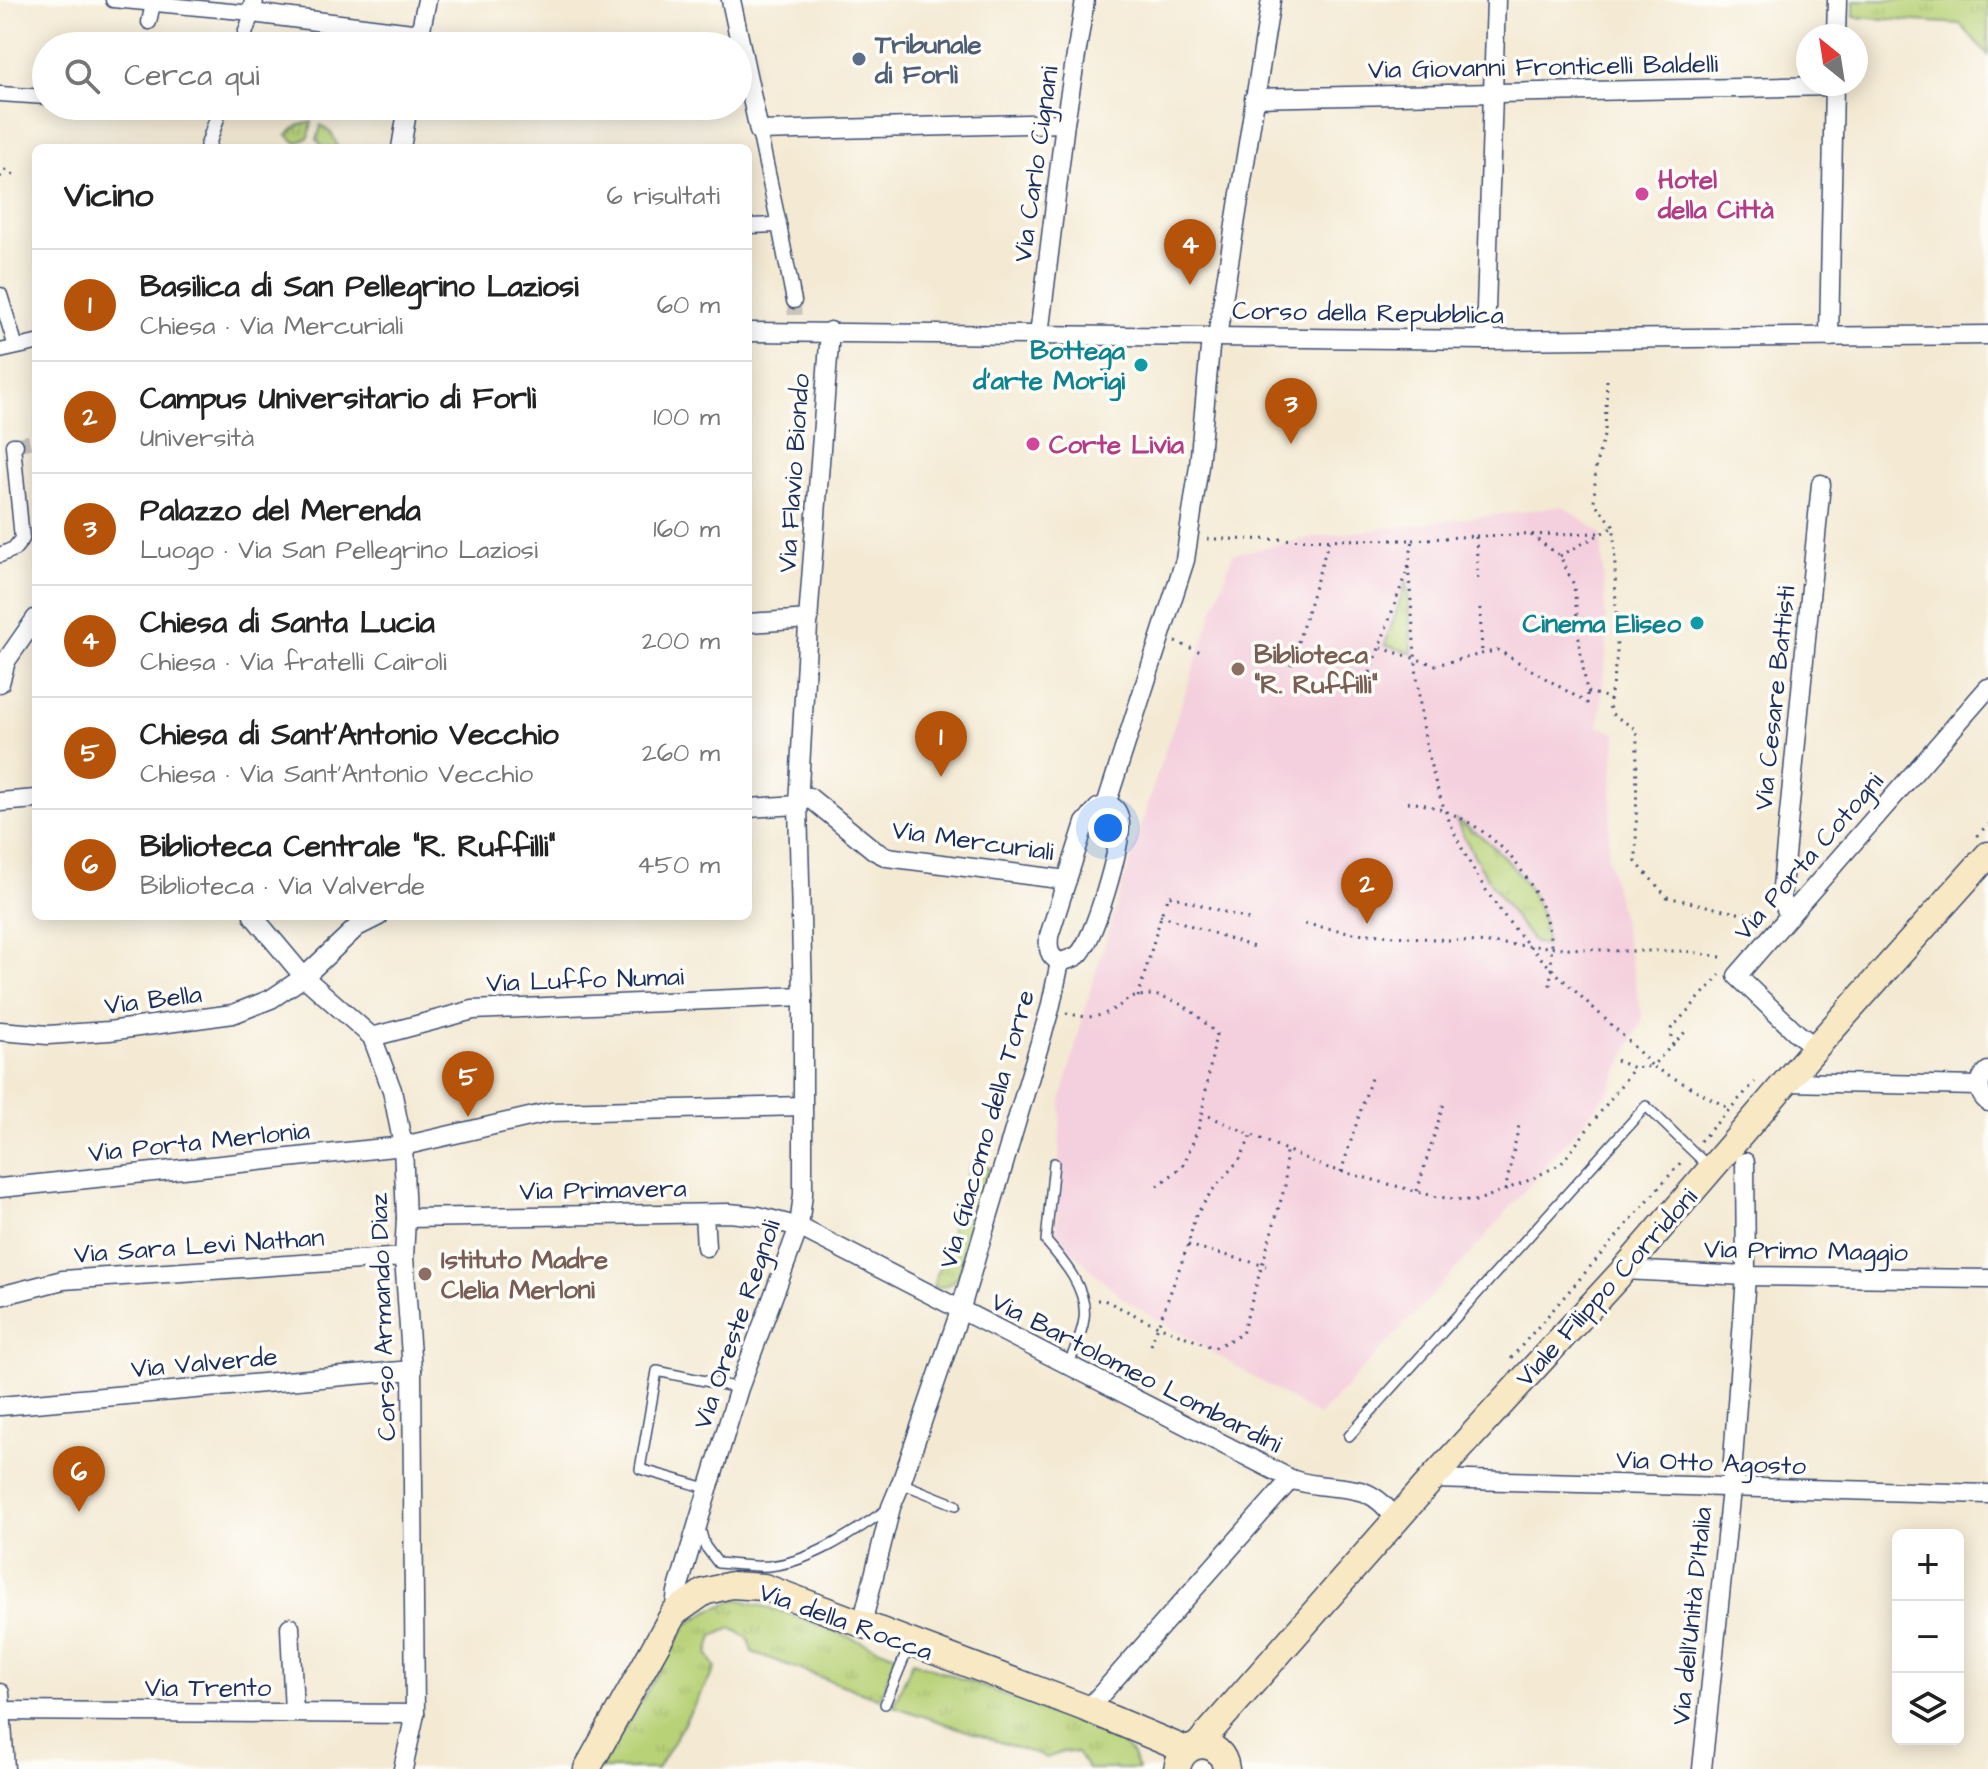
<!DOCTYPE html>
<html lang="it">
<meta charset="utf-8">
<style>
body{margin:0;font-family:"Architects Daughter",sans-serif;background:#f2f2f2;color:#222}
.controls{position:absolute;right:24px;bottom:24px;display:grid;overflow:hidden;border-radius:12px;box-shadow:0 4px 20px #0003}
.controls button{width:72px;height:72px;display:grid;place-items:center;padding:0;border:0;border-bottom:2px solid #e0e0e0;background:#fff;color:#222;font:40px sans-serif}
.compass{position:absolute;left:1796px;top:24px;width:72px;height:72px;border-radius:50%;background:#fff;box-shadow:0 4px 20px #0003;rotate:330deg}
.you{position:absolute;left:1108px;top:828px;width:28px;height:28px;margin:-20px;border:6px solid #fff;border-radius:50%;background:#1a73e8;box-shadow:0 0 0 12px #1a73e833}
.badge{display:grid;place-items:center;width:52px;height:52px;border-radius:50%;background:#b45309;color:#fff;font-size:26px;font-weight:700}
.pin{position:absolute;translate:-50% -66px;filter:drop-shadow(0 2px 4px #0008)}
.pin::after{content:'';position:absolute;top:42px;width:28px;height:24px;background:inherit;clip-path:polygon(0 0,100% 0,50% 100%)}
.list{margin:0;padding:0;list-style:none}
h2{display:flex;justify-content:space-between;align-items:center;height:104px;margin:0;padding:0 32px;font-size:34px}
h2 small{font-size:26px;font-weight:400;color:#767676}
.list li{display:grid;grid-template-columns:52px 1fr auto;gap:24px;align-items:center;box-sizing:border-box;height:112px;padding:0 32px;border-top:2px solid #e0e0e0}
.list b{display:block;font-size:30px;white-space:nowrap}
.list p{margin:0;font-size:26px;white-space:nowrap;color:#767676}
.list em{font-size:26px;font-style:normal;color:#767676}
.icon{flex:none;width:44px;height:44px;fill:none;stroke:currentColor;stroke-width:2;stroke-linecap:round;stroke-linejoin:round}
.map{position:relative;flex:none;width:1988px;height:1769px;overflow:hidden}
.search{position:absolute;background:#fff;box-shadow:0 4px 20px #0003;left:32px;top:32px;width:720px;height:88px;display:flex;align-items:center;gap:20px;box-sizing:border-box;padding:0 28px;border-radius:44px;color:#767676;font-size:30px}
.panel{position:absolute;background:#fff;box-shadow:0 4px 20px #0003;left:32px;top:144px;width:720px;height:776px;border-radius:12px}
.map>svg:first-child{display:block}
.built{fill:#f4cfdd}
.grass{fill:url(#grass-tufts);stroke:#6a806a;stroke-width:2}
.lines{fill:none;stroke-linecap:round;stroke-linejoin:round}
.pedestrian-tunnel{stroke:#c9c5bc;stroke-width:14;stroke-dasharray:14 7;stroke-linecap:butt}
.service-casing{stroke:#3c4b70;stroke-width:12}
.pedestrian-casing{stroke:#3c4b70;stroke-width:17}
.minor-casing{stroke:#3c4b70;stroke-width:21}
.secondary-casing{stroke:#3c4b70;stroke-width:29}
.path{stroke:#3c4b70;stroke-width:3;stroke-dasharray:2 6;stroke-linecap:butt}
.service{stroke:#fff;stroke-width:9}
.pedestrian{stroke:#fff;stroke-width:14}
.minor{stroke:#fff;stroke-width:18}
.secondary{stroke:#f8e8c3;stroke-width:26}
.service-dot{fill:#5c6f8a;stroke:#fdfcf7;stroke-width:3}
.hotel-dot{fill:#d1479c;stroke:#fdfcf7;stroke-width:3}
.culture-dot{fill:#0f9aa8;stroke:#fdfcf7;stroke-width:3}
.education-dot{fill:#8d6e63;stroke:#fdfcf7;stroke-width:3}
.labels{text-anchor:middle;stroke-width:7;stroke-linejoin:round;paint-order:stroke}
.service-label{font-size:26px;font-weight:bold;fill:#4e5e75;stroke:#fdfcf7;text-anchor:start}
.street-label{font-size:26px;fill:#1b2f5e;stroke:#fdfcf7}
.hotel-label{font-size:26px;font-weight:bold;fill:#b23c85;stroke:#fdfcf7;text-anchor:start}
.culture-label{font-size:26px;font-weight:bold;fill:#0d838f;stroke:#fdfcf7;text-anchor:end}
.education-label{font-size:26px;font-weight:bold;fill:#785e54;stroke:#fdfcf7;text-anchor:start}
</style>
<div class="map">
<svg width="1988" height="1769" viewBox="0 0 1988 1769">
<defs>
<pattern id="grass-tufts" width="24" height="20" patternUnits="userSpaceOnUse" patternTransform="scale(2)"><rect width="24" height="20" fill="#b8d277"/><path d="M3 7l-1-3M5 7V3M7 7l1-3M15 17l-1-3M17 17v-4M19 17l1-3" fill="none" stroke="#9eb569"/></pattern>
</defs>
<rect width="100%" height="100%" fill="#fdfcf7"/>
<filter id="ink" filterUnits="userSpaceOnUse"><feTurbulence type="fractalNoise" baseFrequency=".0125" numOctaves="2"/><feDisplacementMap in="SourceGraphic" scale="16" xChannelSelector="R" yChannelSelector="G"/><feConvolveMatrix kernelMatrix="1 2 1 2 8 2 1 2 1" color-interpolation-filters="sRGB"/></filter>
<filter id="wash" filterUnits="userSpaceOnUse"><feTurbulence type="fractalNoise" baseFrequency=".006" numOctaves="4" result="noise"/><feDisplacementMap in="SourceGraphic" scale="32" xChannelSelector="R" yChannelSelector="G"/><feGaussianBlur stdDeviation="1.8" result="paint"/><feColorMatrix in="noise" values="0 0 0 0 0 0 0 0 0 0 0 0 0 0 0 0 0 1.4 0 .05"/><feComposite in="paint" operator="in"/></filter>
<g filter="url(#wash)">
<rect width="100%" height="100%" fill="#f4ead4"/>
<path class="built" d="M1563,506L1601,533L1607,644L1599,726L1616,733L1608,855L1643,1018L1608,1093L1481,1242L1319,1416L1123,1299L1056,1236L1061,1101L1089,994L1160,765L1233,554L1316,537Z"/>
<g class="grass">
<path d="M1854,0H1988V55L1960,24L1854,17Z"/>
<path d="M312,122L309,137L297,143L287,135L299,125Z"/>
<path d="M321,125L332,134L338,147L324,148L317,140Z"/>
<path d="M1407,580L1412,653L1385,645Z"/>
<path d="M1456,820C1498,843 1545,893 1546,944L1535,943C1503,905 1477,865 1456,820Z"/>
<path d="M971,1163L990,1168L960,1272C952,1283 946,1288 933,1288Z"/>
<path d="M738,1599L787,1613L896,1655L880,1699L752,1652L748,1638L731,1628L713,1636L708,1654L716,1668L657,1769H600L687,1625L708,1611Z"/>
<path d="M913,1661L1089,1726L1120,1740L1131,1753L1138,1769H1088L1077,1753L1064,1751L1047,1758L893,1706Z"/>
</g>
</g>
<g filter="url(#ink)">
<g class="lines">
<g class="pedestrian-tunnel">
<path d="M794,301L795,322"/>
<path d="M16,445L36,440"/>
</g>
<g class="service-casing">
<g id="service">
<path d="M1054,1163L1046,1241C1064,1262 1088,1290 1084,1319C1082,1335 1073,1352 1068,1367"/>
<path d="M1349,1436L1646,1106L1709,1167"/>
<path d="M901,1483L956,1505"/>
<path d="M710,1489L640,1469L657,1371L739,1388"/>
<path d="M700,1528L705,1546L718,1563C734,1564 752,1567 769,1566C812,1562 854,1532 889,1508"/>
<path d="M885,1704L910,1644"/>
</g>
</g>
<g class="pedestrian-casing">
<g id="pedestrian">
<path d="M113,0L252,13L241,46"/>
<path d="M149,22L153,4"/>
<path d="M0,94L46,97"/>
<path d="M207,148L221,106"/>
<path d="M779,225L794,301"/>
<path d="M748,226L779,225L759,131"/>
<path d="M0,295L16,347"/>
<path d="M0,351L36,343"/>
<path d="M0,555L14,549L22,539L13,445H16"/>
</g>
</g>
<g class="minor-casing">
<g id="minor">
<path d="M254,0L252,13L420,34"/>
<path d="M731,0L759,131L1065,123"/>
<path d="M1836,36L1837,0"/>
<path d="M418,43L427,0"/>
<path d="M1254,98L1834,86"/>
<path d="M401,148L408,106"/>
<path d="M748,332L1485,340L1988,335"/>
<path d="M1039,335L1065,123L1085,0"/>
<path d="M1217,337L1271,0"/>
<path d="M1829,337L1834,84"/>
<path d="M1485,340L1496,0"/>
<path d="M748,623L809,619"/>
<path d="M0,683L6,661L36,618"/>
<path d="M0,802L36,799"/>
<path d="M1106,805L1185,560L1199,466L1211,337"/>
<path d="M1106,805C1116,806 1119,813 1120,823C1122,843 1094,942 1078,955C1073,959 1066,960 1060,962C1048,956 1048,948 1049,936L1085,823L1098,808Z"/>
<path d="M748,808L798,805L809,797L875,851L887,857L1067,880"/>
<path d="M253,916L304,977L372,1037L392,1090L403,1146L406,1218L404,1257L412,1370L415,1714L403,1769"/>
<path d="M1789,916L1781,897L1821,484"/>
<path d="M0,1031L48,1035L109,1031L233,1014L271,999L304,977L357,927L379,916"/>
<path d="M372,1037L473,1010L803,996"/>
<path d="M1816,1047L1798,1034L1737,976L1988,688"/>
<path d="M1988,1071C1977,1080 1977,1093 1988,1102"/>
<path d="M1787,1082L1979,1086"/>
<path d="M0,1188L403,1146L551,1112L803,1106"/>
<path d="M704,1214L706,1247"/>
<path d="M406,1218L729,1213L758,1216L799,1227L1291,1479C1334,1495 1365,1474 1396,1520"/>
<path d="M1624,1270L1746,1276L1988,1279"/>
<path d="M0,1296L63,1280L404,1257"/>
<path d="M0,1406L412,1370"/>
<path d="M1432,1479L1988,1494"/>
<path d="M674,1613L677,1592L739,1388L799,1227L803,1194V996L798,805L809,607L830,331"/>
<path d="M862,1624L891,1507L901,1483L960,1311L1050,1009L1060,962"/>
<path d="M290,1627L294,1712"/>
<path d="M0,1693L5,1769"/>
<path d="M1088,1709L1291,1479"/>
<path d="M2,1711L415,1714"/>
<path d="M1702,1769L1731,1489L1746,1276L1745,1162"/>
</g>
</g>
<g class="secondary-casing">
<g id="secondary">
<path d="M1198,1745L1432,1479L1624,1270L1816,1047L1988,855"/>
<path d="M587,1769L674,1613L704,1592L731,1585L764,1587L1088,1709L1186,1750"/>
<path d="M1177,1769C1182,1738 1222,1737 1226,1769"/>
</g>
</g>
<g class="path">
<path d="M5,170L16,176"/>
<path d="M0,177L9,166"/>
<path d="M1607,380L1605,432L1596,464L1594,502L1614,526L1617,654L1609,706L1612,714L1637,730L1636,862L1667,897L1737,913L1766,914"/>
<path d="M1531,535L1560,556L1574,585L1580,648L1587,692L1610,698"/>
<path d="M1476,536L1601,533"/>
<path d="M1207,539L1413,540L1408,567L1368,679"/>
<path d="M1413,540L1476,536L1478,580"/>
<path d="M1560,556L1613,527"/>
<path d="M1408,567C1414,626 1415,685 1426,743C1438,811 1473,880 1518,933C1559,981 1610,1019 1652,1066L1686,1031"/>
<path d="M1480,608L1482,654"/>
<path d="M1175,642L1201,652"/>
<path d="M1381,648L1436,665L1498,650L1587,703V692"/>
<path d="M1291,665L1329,540"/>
<path d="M1408,802C1475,809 1535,865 1549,932C1553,949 1551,969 1550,987"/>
<path d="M1977,836L1988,824"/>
<path d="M1167,901L1168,895L1254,921"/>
<path d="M1160,915L1254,947"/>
<path d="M1305,924L1354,933L1530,946L1620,951H1685L1727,958"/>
<path d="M1138,997L1163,909"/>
<path d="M1066,1013C1090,1019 1097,1019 1119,1006C1123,1003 1129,998 1135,997C1167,988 1196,1012 1216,1034L1202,1113L1325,1167L1437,1197L1476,1201L1527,1181L1561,1164L1634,1068"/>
<path d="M1673,1045L1671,1029L1720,975"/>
<path d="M1616,1060L1634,1068L1652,1066L1730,1109"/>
<path d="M1700,1141L1755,1082"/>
<path d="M1341,1172L1371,1078"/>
<path d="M1158,1186L1183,1166L1199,1127L1202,1113"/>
<path d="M1417,1191L1444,1103"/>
<path d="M1505,1191L1519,1125"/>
<path d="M1188,1245L1266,1266"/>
<path d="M1097,1300H1104L1158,1326L1214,1348L1242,1334L1285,1186L1286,1148"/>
<path d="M1151,1345L1188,1245L1195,1217L1211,1192L1240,1159L1252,1134"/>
<path d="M1511,1358L1682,1161"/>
</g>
<use href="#service" class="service"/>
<use href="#pedestrian" class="pedestrian"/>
<use href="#minor" class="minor"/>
<use href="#secondary" class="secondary"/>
</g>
</g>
<circle class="service-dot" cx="859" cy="59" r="8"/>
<g class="hotel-dot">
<circle cx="1642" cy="194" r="8"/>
<circle cx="1033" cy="444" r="8"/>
</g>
<g class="culture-dot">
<circle cx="1141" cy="365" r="8"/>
<circle cx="1697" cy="623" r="8"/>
</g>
<g class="education-dot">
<circle cx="1238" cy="669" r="8"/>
<circle cx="425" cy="1274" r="8"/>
</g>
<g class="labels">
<g class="service-label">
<text x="875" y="53">Tribunale<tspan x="875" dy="30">di Forlì</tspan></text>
</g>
<g class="street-label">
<text transform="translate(1543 66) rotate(-1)" y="9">Via Giovanni Fronticelli Baldelli</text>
<text transform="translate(1035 164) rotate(-82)" y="9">Via Carlo Cignani</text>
<text transform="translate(1368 312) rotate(1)" y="9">Corso della Repubblica</text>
<text transform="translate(793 473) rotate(-86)" y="9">Via Flavio Biondo</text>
<text transform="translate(1774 698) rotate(-84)" y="9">Via Cesare Battisti</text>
<text transform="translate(973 840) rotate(8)" y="9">Via Mercuriali</text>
<text transform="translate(1808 856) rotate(-49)" y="9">Via Porta Cotogni</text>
<text transform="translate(585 979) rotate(-2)" y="9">Via Luffo Numai</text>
<text transform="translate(153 999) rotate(-7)" y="9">Via Bella</text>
<text transform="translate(986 1129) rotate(-74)" y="9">Via Giacomo della Torre</text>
<text transform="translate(199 1141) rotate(-6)" y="9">Via Porta Merlonia</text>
<text transform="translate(603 1189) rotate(-1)" y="9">Via Primavera</text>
<text transform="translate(199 1245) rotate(-4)" y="9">Via Sara Levi Nathan</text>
<text transform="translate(1806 1250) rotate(1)" y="9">Via Primo Maggio</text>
<text transform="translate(1606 1287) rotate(-48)" y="9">Viale Filippo Corridoni</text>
<text transform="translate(382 1317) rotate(-92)" y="9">Corso Armando Diaz</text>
<text transform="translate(736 1324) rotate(-71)" y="9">Via Oreste Regnoli</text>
<text transform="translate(204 1362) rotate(-5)" y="9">Via Valverde</text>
<text transform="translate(1137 1372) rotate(27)" y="9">Via Bartolomeo Lombardini</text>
<text transform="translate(1711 1462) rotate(2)" y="9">Via Otto Agosto</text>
<text transform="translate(1691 1616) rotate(-84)" y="9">Via dell'Unità D'Italia</text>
<text transform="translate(846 1621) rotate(20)" y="9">Via della Rocca</text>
<text x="208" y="1696">Via Trento</text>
</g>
<g class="hotel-label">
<text x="1658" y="188">Hotel<tspan x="1658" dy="30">della Città</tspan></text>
<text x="1049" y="453">Corte Livia</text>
</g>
<g class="culture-label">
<text x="1125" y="359">Bottega<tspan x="1125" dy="30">d'arte Morigi</tspan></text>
<text x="1681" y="632">Cinema Eliseo</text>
</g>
<g class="education-label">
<text x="1254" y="663">Biblioteca<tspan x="1254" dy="30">"R. Ruffilli"</tspan></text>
<text x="441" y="1268">Istituto Madre<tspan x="441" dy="30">Clelia Merloni</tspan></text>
</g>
</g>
</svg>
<div class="controls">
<button>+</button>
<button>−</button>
<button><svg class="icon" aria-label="layers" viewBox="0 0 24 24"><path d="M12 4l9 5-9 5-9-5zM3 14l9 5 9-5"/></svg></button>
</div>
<svg class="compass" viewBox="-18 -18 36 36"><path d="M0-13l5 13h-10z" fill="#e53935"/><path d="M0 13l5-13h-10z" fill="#767676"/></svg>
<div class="you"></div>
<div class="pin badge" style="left:941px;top:777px">1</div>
<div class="pin badge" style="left:1367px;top:924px">2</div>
<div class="pin badge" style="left:1291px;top:444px">3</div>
<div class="pin badge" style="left:1190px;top:285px">4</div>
<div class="pin badge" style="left:468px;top:1117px">5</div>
<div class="pin badge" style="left:79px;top:1512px">6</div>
<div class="search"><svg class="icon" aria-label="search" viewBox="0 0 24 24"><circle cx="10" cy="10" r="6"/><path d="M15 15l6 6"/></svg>Cerca qui</div>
<section class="panel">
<h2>Vicino<small>6 risultati</small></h2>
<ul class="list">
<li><span class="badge">1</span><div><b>Basilica di San Pellegrino Laziosi</b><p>Chiesa · Via Mercuriali</p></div><em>60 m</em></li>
<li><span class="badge">2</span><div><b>Campus Universitario di Forlì</b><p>Università</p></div><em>100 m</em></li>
<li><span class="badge">3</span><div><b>Palazzo del Merenda</b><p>Luogo · Via San Pellegrino Laziosi</p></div><em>160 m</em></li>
<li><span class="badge">4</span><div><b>Chiesa di Santa Lucia</b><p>Chiesa · Via fratelli Cairoli</p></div><em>200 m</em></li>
<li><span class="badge">5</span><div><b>Chiesa di Sant'Antonio Vecchio</b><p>Chiesa · Via Sant'Antonio Vecchio</p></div><em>260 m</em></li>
<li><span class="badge">6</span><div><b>Biblioteca Centrale &quot;R. Ruffilli&quot;</b><p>Biblioteca · Via Valverde</p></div><em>450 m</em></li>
</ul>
</section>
</div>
